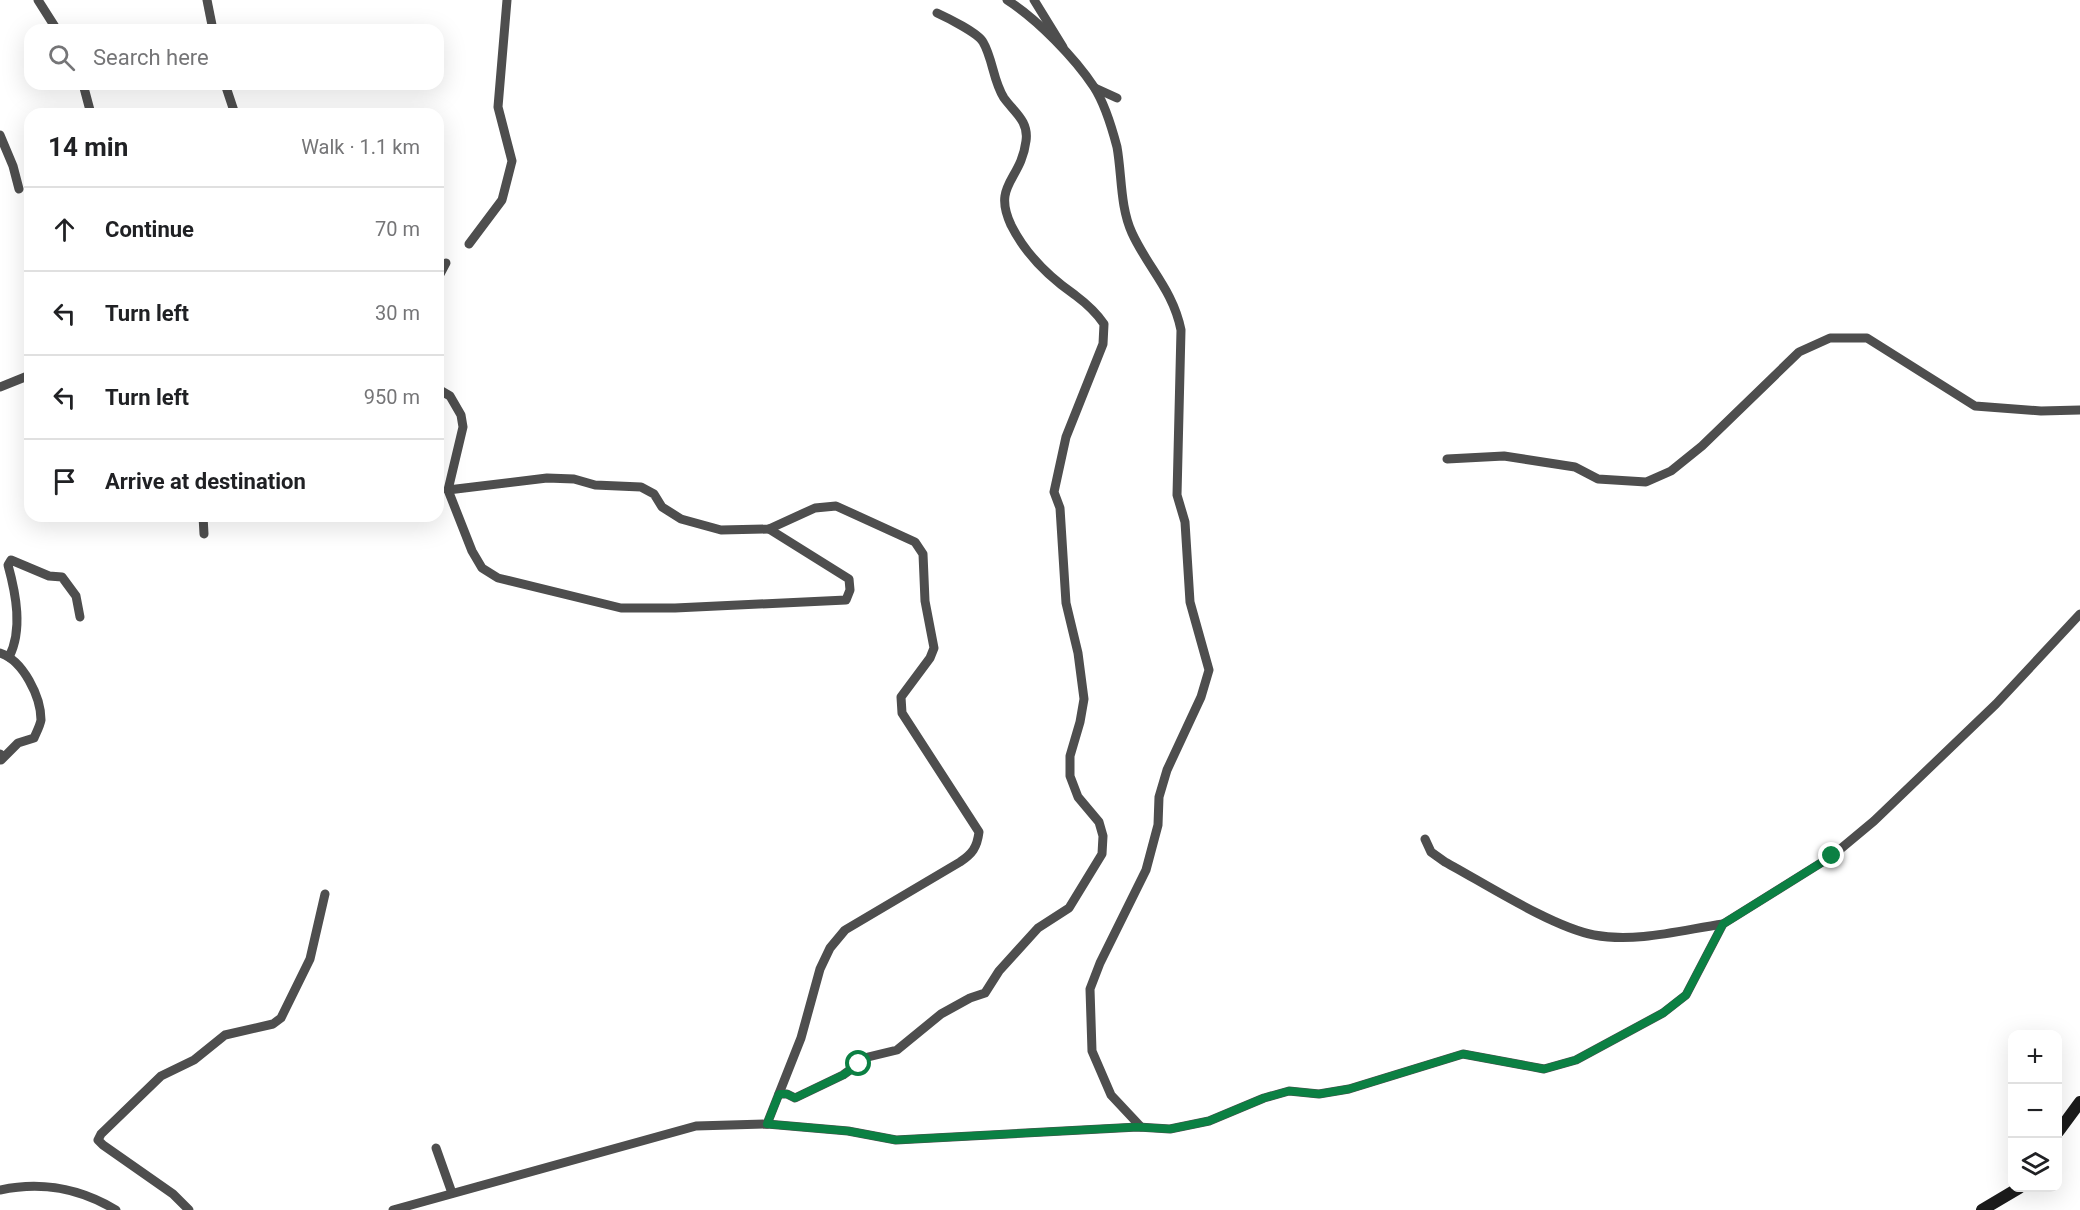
<!DOCTYPE html>
<meta charset="utf-8">
<style>
body{margin:0;font-family:Roboto,sans-serif;background:#f6f6f6;color:#202124}
.controls{position:absolute;right:18px;bottom:18px;display:grid;overflow:hidden;border-radius:12px;box-shadow:0 6px 24px #0002}
.controls button{width:54px;height:54px;display:grid;place-items:center;padding:0;border:0;border-bottom:2px solid #e0e0e0;background:#fff;color:#202124;font:30px sans-serif}
.stop{position:absolute;width:18px;height:18px;margin:-14px;border:4px solid #0b8043;border-radius:50%;background:#fff}
.stop.end{background:#0b8043;border-color:#fff;box-shadow:0 2px 6px #0008}
.list{margin:0;padding:0;list-style:none}
h2{display:flex;justify-content:space-between;align-items:center;height:78px;margin:0;padding:0 24px;font-size:26px}
h2 small{font-size:20px;font-weight:400;color:#757577}
.list li{display:grid;grid-template-columns:39px 1fr auto;gap:18px;align-items:center;box-sizing:border-box;height:84px;padding:0 24px;border-top:2px solid #e0e0e0}
.list b{display:block;font-size:22px;white-space:nowrap}
.list em{font-size:20px;font-style:normal;color:#757577}
.icon{flex:none;width:33px;height:33px;fill:none;stroke:currentColor;stroke-width:2;stroke-linecap:round;stroke-linejoin:round}
.map{position:relative;flex:none;width:2080px;height:1210px;overflow:hidden}
.search{position:absolute;background:#fff;box-shadow:0 6px 24px #0002;left:24px;top:24px;width:420px;height:66px;display:flex;align-items:center;gap:15px;box-sizing:border-box;padding:0 21px;border-radius:18px;color:#757577;font-size:22px}
.panel{position:absolute;background:#fff;box-shadow:0 6px 24px #0002;left:24px;top:108px;width:420px;height:414px;border-radius:18px}
.map>svg:first-child{display:block}
.lines{fill:none;stroke-linecap:round;stroke-linejoin:round}
.minor{stroke:#4e4e4e;stroke-width:9}
.secondary{stroke:#1b1b1b;stroke-width:12}
.route{stroke:#0b8043;stroke-width:8}
</style>
<div class="map">
<svg width="2080" height="1210" viewBox="0 0 2080 1210">
<rect width="100%" height="100%" fill="#fff"/>
<g class="lines">
<g class="minor">
<path d="M38,0L57,30"/>
<path d="M207,0L213,30"/>
<path d="M1007,0C1037,19 1075,58 1094,87C1105,104 1112,128 1117,147C1122,175 1120,207 1132,233C1148,268 1173,290 1181,330L1177,495L1185,522L1190,602L1209,670L1201,697L1167,770L1159,797L1158,825L1146,870L1100,963L1090,989L1092,1051L1111,1095L1141,1127"/>
<path d="M1034,0L1063,47"/>
<path d="M83,84L91,114"/>
<path d="M225,84L235,114"/>
<path d="M1095,88L1117,98"/>
<path d="M0,135L13,166L19,189"/>
<path d="M469,244L502,200L512,161L498,107L507,0"/>
<path d="M438,278L446,263"/>
<path d="M0,387L30,375"/>
<path d="M438,389L450,396L461,415L463,427L448,490L472,551L482,568L498,578L621,608H675L846,600L850,590L849,579L769,529"/>
<path d="M1447,459L1504,456L1575,467L1598,479L1646,482L1671,471L1702,446L1799,352L1830,338H1867L1975,406L2041,411L2080,410"/>
<path d="M448,490L547,478L574,479L595,485L641,487L654,494L662,507L681,519L721,530L769,529L815,508L836,506L915,542L923,554L925,601L934,648L930,658L901,697L902,713L979,832C977,848 972,854 960,862L845,930L830,948L820,969L801,1038L767,1124"/>
<path d="M203,516L204,534"/>
<path d="M0,653C23,660 41,697 41,720C40,726 36,733 34,738L18,743L1,760L0,754"/>
<path d="M9,657C23,630 16,594 8,565L11,560L49,576L62,577L76,596L80,617"/>
<path d="M1425,839L1431,852L1445,862C1484,883 1552,927 1594,935C1636,943 1682,930 1723,924"/>
<path d="M779,1094H787L795,1098L843,1075L868,1057L897,1050L941,1014L970,998L985,993L999,971L1038,928L1069,908L1102,854L1103,836L1099,822L1078,797L1070,776V756L1080,722L1084,699L1078,653L1066,603L1060,508L1054,492L1066,437L1103,344L1104,324C1096,312 1087,304 1075,295C1049,277 1025,253 1011,225C992,184 1021,181 1026,141C1029,121 1014,112 1004,98C993,81 993,59 983,42C978,33 948,18 937,13"/>
<path d="M436,1148L452,1193"/>
<path d="M0,1190C42,1181 79,1188 116,1210"/>
<path d="M189,1210L173,1194L103,1145L98,1140L101,1134L161,1076L194,1060L225,1035L273,1024L281,1018L310,959L325,894"/>
<path d="M393,1210L696,1126L767,1124L848,1131L896,1140L1138,1127L1170,1129L1209,1121L1264,1098L1289,1091L1319,1094L1349,1089L1463,1054L1544,1069L1576,1060L1663,1013L1686,995L1723,924L1832,856L1874,821L1996,704L2080,614"/>
</g>
<g class="secondary">
<path d="M2058,1132L2080,1102"/>
<path d="M1982,1210L2019,1188"/>
</g>
</g>
<g class="lines">
<path class="route" d="M859,1064L843,1075L795,1098L787,1094H779L767,1124L848,1131L896,1140L1137,1127L1170,1129L1209,1121L1264,1098L1289,1091L1319,1094L1349,1089L1463,1054L1544,1069L1576,1060L1663,1013L1686,995L1723,924L1832,856"/>
</g>
</svg>
<div class="controls">
<button>+</button>
<button>−</button>
<button><svg class="icon" aria-label="layers" viewBox="0 0 24 24"><path d="M12 4l9 5-9 5-9-5zM3 14l9 5 9-5"/></svg></button>
</div>
<div class="stop" style="left:859px;top:1064px"></div>
<div class="stop end" style="left:1832px;top:856px"></div>
<div class="search"><svg class="icon" aria-label="search" viewBox="0 0 24 24"><circle cx="10" cy="10" r="6"/><path d="M15 15l6 6"/></svg>Search here</div>
<section class="panel">
<h2>14 min<small>Walk · 1.1 km</small></h2>
<ul class="list">
<li><svg class="icon" aria-label="ahead" viewBox="0 0 24 24"><path d="M12 20V5M6 11l6-6 6 6"/></svg><div><b>Continue</b></div><em>70 m</em></li>
<li><svg class="icon" aria-label="left" viewBox="0 0 24 24"><path d="M17 20v-9H6M10 6l-5 5 5 5"/></svg><div><b>Turn left</b></div><em>30 m</em></li>
<li><svg class="icon" aria-label="left" viewBox="0 0 24 24"><path d="M17 20v-9H6M10 6l-5 5 5 5"/></svg><div><b>Turn left</b></div><em>950 m</em></li>
<li><svg class="icon" aria-label="arrive" viewBox="0 0 24 24"><path d="M6 21V4h12l-3 4 3 4H6"/></svg><div><b>Arrive at destination</b></div></li>
</ul>
</section>
</div>
